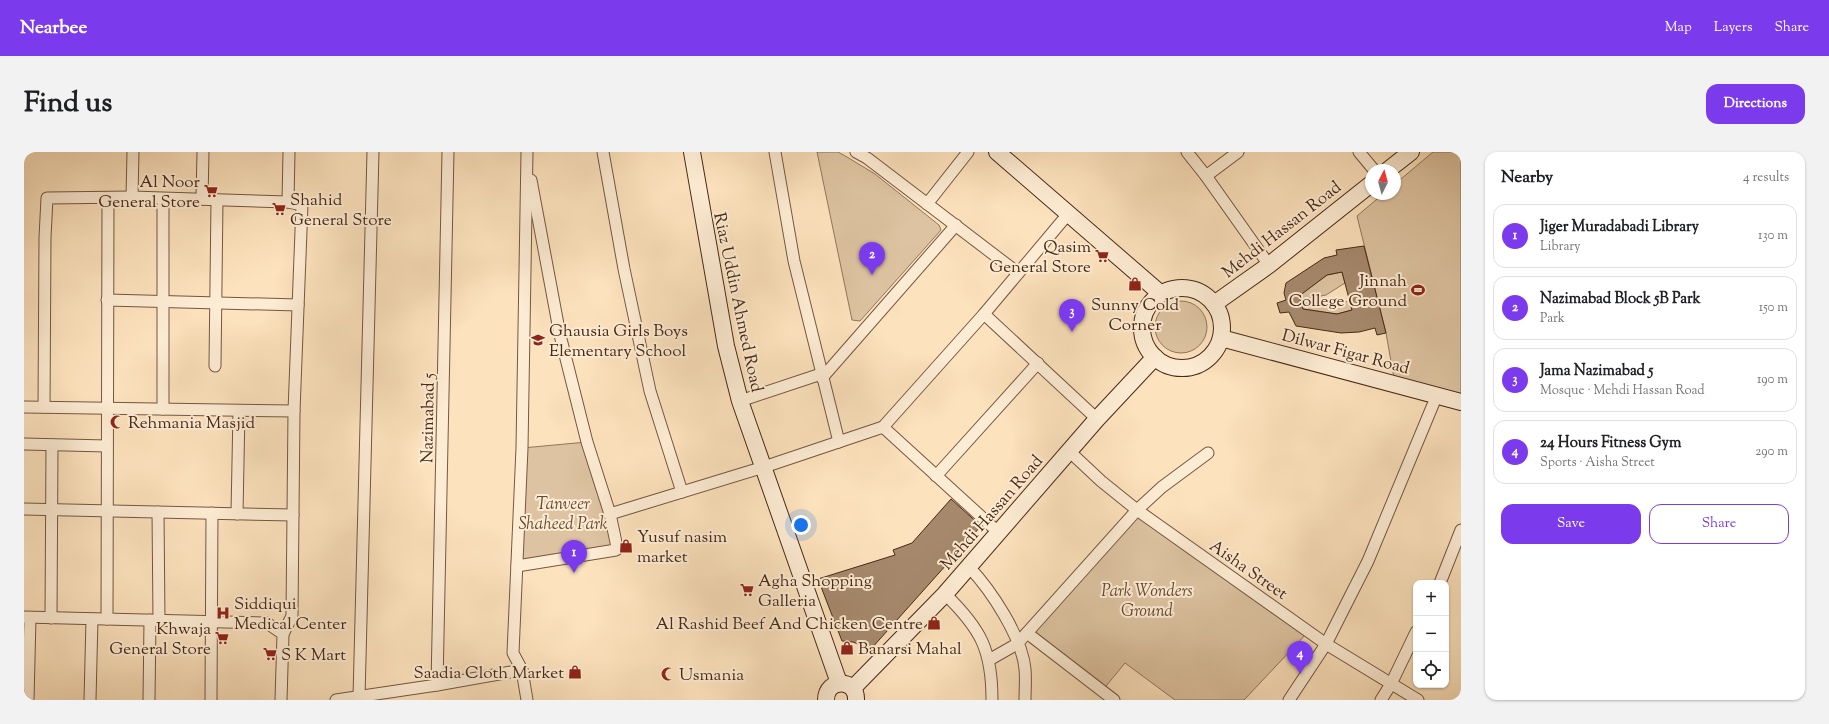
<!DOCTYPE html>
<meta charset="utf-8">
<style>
body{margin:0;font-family:"Sorts Mill Goudy",serif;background:#f2f2f2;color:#202124}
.controls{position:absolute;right:12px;bottom:12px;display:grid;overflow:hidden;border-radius:8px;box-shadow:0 1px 3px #0004}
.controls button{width:36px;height:36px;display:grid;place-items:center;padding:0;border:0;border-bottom:1px solid #e0e0e0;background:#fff;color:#202124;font:20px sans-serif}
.compass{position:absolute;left:1341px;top:12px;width:36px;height:36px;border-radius:50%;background:#fff;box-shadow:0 1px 3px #0004;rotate:6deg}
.you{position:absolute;left:777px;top:373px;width:14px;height:14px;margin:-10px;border:3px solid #fff;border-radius:50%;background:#1a73e8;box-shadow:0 0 0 6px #1a73e833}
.badge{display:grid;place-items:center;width:26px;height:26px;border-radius:50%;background:#7c3aed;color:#fff;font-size:13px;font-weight:700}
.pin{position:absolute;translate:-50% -33px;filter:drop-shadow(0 1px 2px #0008)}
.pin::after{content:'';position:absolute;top:21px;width:14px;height:12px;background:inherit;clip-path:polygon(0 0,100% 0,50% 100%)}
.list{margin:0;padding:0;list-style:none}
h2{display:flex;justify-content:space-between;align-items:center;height:52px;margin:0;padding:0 16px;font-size:17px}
h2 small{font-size:13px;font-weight:400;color:#757577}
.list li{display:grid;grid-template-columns:26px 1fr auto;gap:12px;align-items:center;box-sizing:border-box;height:64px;margin:0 8px 8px;padding:0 8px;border:1px solid #e0e0e0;border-radius:12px}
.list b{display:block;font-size:15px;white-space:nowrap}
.list p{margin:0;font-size:13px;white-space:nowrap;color:#757577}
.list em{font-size:13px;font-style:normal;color:#757577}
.actions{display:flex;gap:8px;padding:12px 16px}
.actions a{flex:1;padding:9px 0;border:1px solid #7c3aed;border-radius:12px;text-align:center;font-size:14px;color:#7c3aed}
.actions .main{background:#7c3aed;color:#fff}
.icon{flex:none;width:22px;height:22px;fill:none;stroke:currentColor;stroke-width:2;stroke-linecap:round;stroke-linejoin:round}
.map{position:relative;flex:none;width:1437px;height:548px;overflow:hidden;border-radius:12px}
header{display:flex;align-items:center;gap:24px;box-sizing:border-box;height:56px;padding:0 20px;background:#7c3aed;color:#fff}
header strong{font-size:19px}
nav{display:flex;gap:22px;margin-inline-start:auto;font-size:14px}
.intro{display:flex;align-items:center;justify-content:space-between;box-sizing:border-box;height:96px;padding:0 24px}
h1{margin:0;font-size:28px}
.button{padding:10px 18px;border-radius:12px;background:#7c3aed;color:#fff;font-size:14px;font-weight:700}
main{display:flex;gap:24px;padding:0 24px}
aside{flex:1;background:#fff;border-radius:12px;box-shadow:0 1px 3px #0004}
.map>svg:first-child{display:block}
.green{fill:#ddc3a1;stroke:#92765c}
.building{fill:#a6896d;stroke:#482916;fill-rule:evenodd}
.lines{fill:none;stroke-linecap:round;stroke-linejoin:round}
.street-casing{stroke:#755740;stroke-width:13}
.secondary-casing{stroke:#482916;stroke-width:18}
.street{stroke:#fdecd4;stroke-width:11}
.secondary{stroke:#fdecd4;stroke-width:16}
.labels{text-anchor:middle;stroke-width:4;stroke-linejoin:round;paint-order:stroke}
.poi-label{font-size:17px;fill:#482916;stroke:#fdecd4;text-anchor:start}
.street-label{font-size:17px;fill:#482916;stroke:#fdecd4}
.park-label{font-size:17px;font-style:italic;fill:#664832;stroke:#fdecd4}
</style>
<header>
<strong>Nearbee</strong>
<nav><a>Map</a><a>Layers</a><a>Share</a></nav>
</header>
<div class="intro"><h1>Find us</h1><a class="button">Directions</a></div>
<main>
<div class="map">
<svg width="1437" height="548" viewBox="0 0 1437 548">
<rect width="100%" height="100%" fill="#fce2bd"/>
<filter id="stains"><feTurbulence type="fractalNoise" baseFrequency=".005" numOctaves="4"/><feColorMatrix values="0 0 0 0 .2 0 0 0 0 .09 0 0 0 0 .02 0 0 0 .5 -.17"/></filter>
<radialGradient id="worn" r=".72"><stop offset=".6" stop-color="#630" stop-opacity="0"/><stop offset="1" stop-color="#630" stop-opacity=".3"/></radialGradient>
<g class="green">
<path d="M793,0H814L823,5L851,22L915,73L917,78L836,169L828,168Z"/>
<path d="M1409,0H1437V249L1371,232L1362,181L1333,64L1359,42H1371V32Z"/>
<path d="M1318,120L1321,131L1302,143L1277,148L1275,144L1303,123Z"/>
<path d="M1304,148L1326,150L1328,158L1313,162L1279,157L1278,152Z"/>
<circle cx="1157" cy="175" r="26"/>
<path d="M563,290L592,398L493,414L498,296Z"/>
<path d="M1113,358L1284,480L1220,548H1151L1101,511L1078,539L1003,481Z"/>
</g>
<g class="building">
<path d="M1340,94L1362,181L1353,183L1351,176L1335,180L1317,181L1272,174L1265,160L1256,161L1253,151L1262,148L1260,141L1262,131L1300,106L1313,103L1312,98ZM1318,120L1328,158L1313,162L1279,157L1275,144L1303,123Z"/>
<path d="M927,347L957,374L847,497L829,490L818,489L794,427L871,403L869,398L888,391Z"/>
</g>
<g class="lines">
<g class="street-casing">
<g id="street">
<path d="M503,0L498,296L489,501L498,518L503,548"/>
<path d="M579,0L600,117L626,239L658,340"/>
<path d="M751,0L770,109L815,290"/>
<path d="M832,0L843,6L994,121"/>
<path d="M1163,0L1182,24L1245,113"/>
<path d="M1335,0L1350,18"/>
<path d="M1182,24L1214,0"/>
<path d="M108,45L109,0"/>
<path d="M178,47L179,0"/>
<path d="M264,50L265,0"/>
<path d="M903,52L944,0"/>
<path d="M83,148L274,153"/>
<path d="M960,162L1073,267"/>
<path d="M191,214L193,48"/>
<path d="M798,226L932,73"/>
<path d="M716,249L797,222"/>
<path d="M0,255L270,259"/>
<path d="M20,255L21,85L23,46L108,45L264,50L278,53L270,259L268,464L259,482"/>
<path d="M139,257V47"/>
<path d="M859,275L960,162L1044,62"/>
<path d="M0,292L83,294"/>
<path d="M1045,299L1077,329L1113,358L1302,492L1394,548"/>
<path d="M912,324L1014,211"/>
<path d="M0,357L269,363"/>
<path d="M134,360L135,469"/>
<path d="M213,362L215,259"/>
<path d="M586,362L740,315L859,275L974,380"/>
<path d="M493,414L592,398L593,395L586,362L563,290L536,183L507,28"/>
<path d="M945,415C967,438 998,485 1001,517C1002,527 1001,538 1001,548"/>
<path d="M1416,431L1437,378"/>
<path d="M921,442C957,477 968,498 968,548"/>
<path d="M0,465L243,471L259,482L257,548"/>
<path d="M27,466L28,293"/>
<path d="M83,467L84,47"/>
<path d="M1003,481L1090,548"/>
<path d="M965,508L993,492L1113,358L1138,335L1184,301"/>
<path d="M413,533L424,0"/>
<path d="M335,545L349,0"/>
<path d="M4,548L6,466"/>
<path d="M66,548L68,467"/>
<path d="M125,548L126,468"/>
<path d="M187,548L188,361"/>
<path d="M312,548L413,533L498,518"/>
<path d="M1265,548L1302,492L1344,409L1413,243"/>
<path d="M1357,548L1367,532L1392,480"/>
</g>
</g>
<g class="secondary-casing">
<g id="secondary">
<path d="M668,0L702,194L716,249L815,531"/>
<path d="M973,0L1136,141"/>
<path d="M1364,18L1387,0"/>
<circle cx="1158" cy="176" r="40"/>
<path d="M1190,152L1245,113L1347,32"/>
<path d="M1197,186L1437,250"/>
<path d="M829,536L921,442L1073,267L1131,205"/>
<path d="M802,548C802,526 833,526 832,548"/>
</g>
</g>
<use href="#street" class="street"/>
<use href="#secondary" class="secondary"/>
</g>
<defs>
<g id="supermarket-bare" transform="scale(1.08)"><path d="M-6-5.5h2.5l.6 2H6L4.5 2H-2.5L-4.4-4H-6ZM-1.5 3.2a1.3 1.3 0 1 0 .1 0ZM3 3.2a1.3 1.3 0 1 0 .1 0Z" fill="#8f2418" stroke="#fdecd4" stroke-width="2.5" paint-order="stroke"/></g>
<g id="shop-bare" transform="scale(1.08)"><path d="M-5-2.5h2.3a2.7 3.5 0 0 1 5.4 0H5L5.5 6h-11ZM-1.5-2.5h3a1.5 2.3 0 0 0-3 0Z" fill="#8f2418" stroke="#fdecd4" stroke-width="2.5" paint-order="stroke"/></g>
<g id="stadium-bare" transform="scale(1.08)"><path d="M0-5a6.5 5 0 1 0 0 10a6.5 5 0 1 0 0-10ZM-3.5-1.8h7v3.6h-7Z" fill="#8f2418" stroke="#fdecd4" stroke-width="2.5" paint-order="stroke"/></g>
<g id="school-bare" transform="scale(1.08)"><path d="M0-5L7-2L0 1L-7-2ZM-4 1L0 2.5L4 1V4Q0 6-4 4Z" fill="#8f2418" stroke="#fdecd4" stroke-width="2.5" paint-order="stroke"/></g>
<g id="mosque-bare" transform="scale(1.08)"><path d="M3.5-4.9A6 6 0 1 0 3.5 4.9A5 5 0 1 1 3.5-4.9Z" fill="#8f2418" stroke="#fdecd4" stroke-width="2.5" paint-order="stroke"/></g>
<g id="hospital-bare" transform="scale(1.08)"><path d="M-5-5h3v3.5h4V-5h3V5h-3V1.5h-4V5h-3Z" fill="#8f2418" stroke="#fdecd4" stroke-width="2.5" paint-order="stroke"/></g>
</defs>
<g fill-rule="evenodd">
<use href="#supermarket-bare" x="187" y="39"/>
<use href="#supermarket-bare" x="255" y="57"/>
<use href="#supermarket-bare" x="1078" y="104"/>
<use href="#shop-bare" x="1111" y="132"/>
<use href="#stadium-bare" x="1394" y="138"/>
<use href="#school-bare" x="514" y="188"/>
<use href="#mosque-bare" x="93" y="270"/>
<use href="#shop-bare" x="602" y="394"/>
<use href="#supermarket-bare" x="723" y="438"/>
<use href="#hospital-bare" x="199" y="461"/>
<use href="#shop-bare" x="910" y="471"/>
<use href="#supermarket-bare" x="198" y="486"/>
<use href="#shop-bare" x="823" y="496"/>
<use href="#supermarket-bare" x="246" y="502"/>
<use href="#shop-bare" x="551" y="520"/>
<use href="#mosque-bare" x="644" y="522"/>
</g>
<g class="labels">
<g class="poi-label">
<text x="176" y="35" text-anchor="end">Al Noor<tspan x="176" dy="20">General Store</tspan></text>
<text x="266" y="53">Shahid<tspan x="266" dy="20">General Store</tspan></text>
<text x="1067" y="100" text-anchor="end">Qasim<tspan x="1067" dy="20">General Store</tspan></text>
<text x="1383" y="134" text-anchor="end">Jinnah<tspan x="1383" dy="20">College Ground</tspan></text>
<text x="1111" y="158" text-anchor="middle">Sunny Cold<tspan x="1111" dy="20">Corner</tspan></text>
<text x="525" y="184">Ghausia Girls Boys<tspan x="525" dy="20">Elementary School</tspan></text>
<text x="104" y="276">Rehmania Masjid</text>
<text x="613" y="390">Yusuf nasim<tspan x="613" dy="20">market</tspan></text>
<text x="734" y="434">Agha Shopping<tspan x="734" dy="20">Galleria</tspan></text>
<text x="210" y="457">Siddiqui<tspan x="210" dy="20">Medical Center</tspan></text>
<text x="899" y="477" text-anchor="end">Al Rashid Beef And Chicken Centre</text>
<text x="187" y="482" text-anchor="end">Khwaja<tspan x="187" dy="20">General Store</tspan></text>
<text x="834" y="502">Banarsi Mahal</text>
<text x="257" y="508">S K Mart</text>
<text x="540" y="526" text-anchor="end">Saadia Cloth Market</text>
<text x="655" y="528">Usmania</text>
</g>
<g class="street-label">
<text transform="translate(1257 77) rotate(-38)" y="6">Mehdi Hassan Road</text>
<text transform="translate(715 150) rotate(78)" y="6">Riaz Uddin Ahmed Road</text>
<text transform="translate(1322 199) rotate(15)" y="6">Dilwar Figar Road</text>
<text transform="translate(403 266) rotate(-89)" y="6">Nazimabad 5</text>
<text transform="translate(967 360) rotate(-49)" y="6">Mehdi Hassan Road</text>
<text transform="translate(1225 417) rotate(35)" y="6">Aisha Street</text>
</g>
<g class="park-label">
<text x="539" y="357">Tanveer<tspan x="539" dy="20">Shaheed Park</tspan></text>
<text x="1123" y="444">Park Wonders<tspan x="1123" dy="20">Ground</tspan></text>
</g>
</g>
<rect width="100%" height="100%" filter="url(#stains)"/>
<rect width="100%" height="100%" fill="url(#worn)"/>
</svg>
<div class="controls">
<button>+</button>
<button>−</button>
<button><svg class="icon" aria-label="locate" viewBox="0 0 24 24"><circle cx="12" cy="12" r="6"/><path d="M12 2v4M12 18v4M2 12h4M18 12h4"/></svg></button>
</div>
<svg class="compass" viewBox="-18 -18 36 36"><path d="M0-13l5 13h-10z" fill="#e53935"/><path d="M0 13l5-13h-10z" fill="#757577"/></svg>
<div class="you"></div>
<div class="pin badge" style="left:550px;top:421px">1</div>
<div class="pin badge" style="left:848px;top:123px">2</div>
<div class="pin badge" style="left:1048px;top:180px">3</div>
<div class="pin badge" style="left:1276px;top:522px">4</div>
</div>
<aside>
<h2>Nearby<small>4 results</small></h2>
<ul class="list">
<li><span class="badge">1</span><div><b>Jiger Muradabadi Library</b><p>Library</p></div><em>130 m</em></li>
<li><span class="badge">2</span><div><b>Nazimabad Block 5B Park</b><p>Park</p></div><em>150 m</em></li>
<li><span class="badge">3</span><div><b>Jama Nazimabad 5</b><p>Mosque · Mehdi Hassan Road</p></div><em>190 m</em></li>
<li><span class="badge">4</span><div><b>24 Hours Fitness Gym</b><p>Sports · Aisha Street</p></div><em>290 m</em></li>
</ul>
<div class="actions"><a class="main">Save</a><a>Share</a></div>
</aside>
</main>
